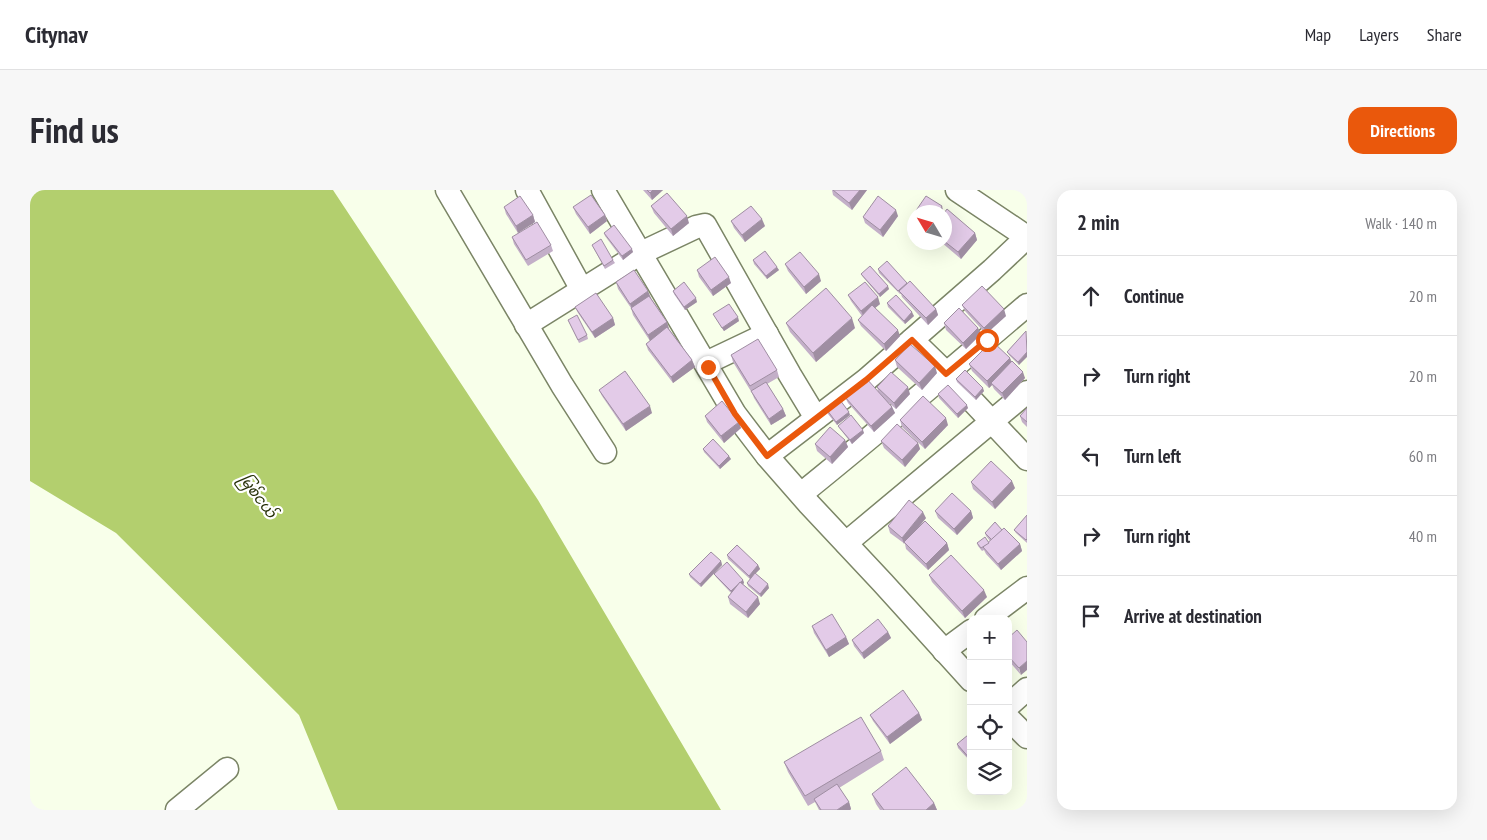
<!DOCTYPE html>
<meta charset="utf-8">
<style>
body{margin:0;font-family:"PT Sans Narrow","Noto Sans Myanmar",sans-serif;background:#f7f7f7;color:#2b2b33}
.controls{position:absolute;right:15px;bottom:15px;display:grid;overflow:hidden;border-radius:10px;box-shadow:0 5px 20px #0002}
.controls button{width:45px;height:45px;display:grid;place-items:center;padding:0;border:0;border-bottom:1px solid #e1e1e2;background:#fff;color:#2b2b33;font:25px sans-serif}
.compass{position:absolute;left:877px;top:15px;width:45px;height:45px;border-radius:50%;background:#fff;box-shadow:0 5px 20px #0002;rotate:308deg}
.stop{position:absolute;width:15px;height:15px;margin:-11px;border:4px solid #ea580c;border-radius:50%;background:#fff}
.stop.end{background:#ea580c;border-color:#fff;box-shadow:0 1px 5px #0008}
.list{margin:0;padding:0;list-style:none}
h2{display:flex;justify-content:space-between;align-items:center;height:65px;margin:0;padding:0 20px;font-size:21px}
h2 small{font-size:16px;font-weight:400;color:#7c7c81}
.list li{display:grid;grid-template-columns:32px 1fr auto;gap:15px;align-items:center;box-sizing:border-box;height:80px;padding:0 20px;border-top:1px solid #e1e1e2}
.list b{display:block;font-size:19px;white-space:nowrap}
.list em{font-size:16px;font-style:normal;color:#7c7c81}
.icon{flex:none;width:28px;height:28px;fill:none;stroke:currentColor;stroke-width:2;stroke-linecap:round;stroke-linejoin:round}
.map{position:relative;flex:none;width:997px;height:620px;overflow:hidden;border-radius:15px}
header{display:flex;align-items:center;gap:30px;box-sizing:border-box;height:70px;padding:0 25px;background:#fff;border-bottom:1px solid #e1e1e2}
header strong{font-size:24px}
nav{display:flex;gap:28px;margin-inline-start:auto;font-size:18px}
.intro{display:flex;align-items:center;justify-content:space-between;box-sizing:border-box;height:120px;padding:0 30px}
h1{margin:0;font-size:35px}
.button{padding:12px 22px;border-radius:15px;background:#ea580c;color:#fff;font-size:18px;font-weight:700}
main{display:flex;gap:30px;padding:0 30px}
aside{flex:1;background:#fff;border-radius:15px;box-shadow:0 5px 20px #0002}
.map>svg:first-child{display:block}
.water{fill:#b3cf6e}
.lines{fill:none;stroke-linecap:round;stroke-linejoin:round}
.street-casing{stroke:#7b8566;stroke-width:25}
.street{stroke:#fff;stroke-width:22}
.wall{fill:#c3afc8}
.shaded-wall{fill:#9f8ea2}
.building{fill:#e3cbe8;stroke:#9f8ea2}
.route{stroke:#ea580c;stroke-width:6}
.labels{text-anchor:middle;stroke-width:4.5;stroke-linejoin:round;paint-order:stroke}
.water-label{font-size:15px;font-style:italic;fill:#273108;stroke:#fff}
</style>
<header>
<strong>Citynav</strong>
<nav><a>Map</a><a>Layers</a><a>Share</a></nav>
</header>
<div class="intro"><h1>Find us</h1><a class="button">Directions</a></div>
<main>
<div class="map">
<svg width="997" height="620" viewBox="0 0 997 620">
<rect width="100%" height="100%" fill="#f8ffea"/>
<path class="water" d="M0,0H303L508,310L691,620H308L269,525L86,343L0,291Z"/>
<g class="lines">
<g class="street-casing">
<g id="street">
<path d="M417,0L532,195L575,262"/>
<path d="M497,0L552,100"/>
<path d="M573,0L705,224L737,266L836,190L962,80L997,47"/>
<path d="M927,0L997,47"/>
<path d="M496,135L611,63L666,37L675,35L760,185L786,228"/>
<path d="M882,150L917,184L997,269"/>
<path d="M676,173L737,144"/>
<path d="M737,266L779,314L853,393L941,490"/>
<path d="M771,304C848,242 922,179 997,115"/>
<path d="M816,353L997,202"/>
<path d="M956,429L997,398"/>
<path d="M914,461L941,441"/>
<path d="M978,516L997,499"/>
<path d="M978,528L997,547"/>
<path d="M147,620L197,579"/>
</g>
</g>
<use href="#street" class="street"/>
</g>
<g class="wall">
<path d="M613,0H633L622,10Z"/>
<path d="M802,0H837L822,20L803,5Z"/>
<path d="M988,0H997V6Z"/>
<path d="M621,16L659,33L643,46L624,23Z"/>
<path d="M474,17L503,25L505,32L488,43L476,24Z"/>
<path d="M543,17L575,25L577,31L560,44L546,24Z"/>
<path d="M914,23L945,43L947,50L931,69L911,52H914Z"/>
<path d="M868,26L853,47L835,33L833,27Z"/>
<path d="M701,31L735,36L715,52L704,38Z"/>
<path d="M574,43L603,62L593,70L575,46Z"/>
<path d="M482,47L521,55L523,61L498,76L484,54Z"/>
<path d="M562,55L583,70L585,73L575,79Z"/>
<path d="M723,70L749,80L737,89L724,74Z"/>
<path d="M755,74L791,91L776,104L758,81Z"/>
<path d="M848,79L877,93L906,119L908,125L898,135L872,107L871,104H870L849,83Z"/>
<path d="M667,80L701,93L683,106L669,87Z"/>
<path d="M831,84L859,99L850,107L833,87Z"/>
<path d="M586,92L621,108L637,132L639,139L662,170L665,177L643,193L618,160L616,154L620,151L603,125L601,118L588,99Z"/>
<path d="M643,101L667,112L655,120L644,104Z"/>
<path d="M818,105L850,114L845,118L870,146L856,161L831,136L828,130L832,126L821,111Z"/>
<path d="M857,113L884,126L875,134L858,117Z"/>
<path d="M932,115L976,126L956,144L935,121Z"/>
<path d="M545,117L583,128L585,135L565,148L548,123Z"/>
<path d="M683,124L709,131L694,141L685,127Z"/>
<path d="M538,130L557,145L558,149L549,153Z"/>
<path d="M756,133L825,138L786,172L760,142Z"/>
<path d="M914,133L948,138L951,144L936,159L916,140Z"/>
<path d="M996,141L989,175L979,165L977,162Z"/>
<path d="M701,165L747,180L749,187L737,194L753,219L756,226L741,235L724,208L722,203L703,172Z"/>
<path d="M980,168L982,172L995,188L975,210L964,199L962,195L959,198L942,181L939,174Z"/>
<path d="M865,170L907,183L892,200L867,177Z"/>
<path d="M926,189L954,201L946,210L927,192Z"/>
<path d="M847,197L880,204L866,219L858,212L862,217L865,223L844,242L818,213L815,207L848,201Z"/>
<path d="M569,200L622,223L596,241L572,206Z"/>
<path d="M908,204L938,218L928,228L909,208Z"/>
<path d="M997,218V237L992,232L990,226Z"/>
<path d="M797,220L820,225L807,235L798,224Z"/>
<path d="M675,226L711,238L694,253L677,232Z"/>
<path d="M870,230L918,235L895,259L872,237Z"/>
<path d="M808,236L834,243L822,254L810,239Z"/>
<path d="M815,250L818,257L802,274L787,261L785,254Z"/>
<path d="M851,251L888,253L890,259L875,277L854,258Z"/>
<path d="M673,259L701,269L690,279L674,262Z"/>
<path d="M941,292L985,298L965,319L943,299Z"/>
<path d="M905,321H941L943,328L927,345L908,328Z"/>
<path d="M997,325V353L986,343L984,340Z"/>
<path d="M896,328L886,341L917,353L919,360L898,380L876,359L875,354L860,343L858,336Z"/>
<path d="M972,340L990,354L992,361L971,380L956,364L954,360L952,361L948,356L947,353L959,352L960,351L956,346L955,343Z"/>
<path d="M697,365L728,375L730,379L720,389L698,369Z"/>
<path d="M691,371L692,375L671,397L660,387L659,384Z"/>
<path d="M684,384L713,390L714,393L713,394L730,414L718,428L700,414L698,407L701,403L686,387Z"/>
<path d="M899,385L957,407L935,428L902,392Z"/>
<path d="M717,393L739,398L731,407L718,396Z"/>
<path d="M782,436L816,447L819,454L799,467L784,443Z"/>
<path d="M858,442L861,448L834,469L824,456L822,450Z"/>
<path d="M978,448L991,485L978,470Z"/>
<path d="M889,523L892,530L860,554L843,531L840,525Z"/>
<path d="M941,548V572L928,558L927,554Z"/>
<path d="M851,561L854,570L809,598L819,612L821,619L820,620H789L785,612L778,616L758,582L754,572Z"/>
<path d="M842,604L904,613L907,620H850L846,614Z"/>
</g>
<g class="shaded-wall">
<path d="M623,0H633L622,10L620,3Z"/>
<path d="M830,0H837L822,20L819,13Z"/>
<path d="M912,16L913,20L911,22H908Z"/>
<path d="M866,20L868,26L853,47L850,40Z"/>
<path d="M503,25L505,32L488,43L486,36Z"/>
<path d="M575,25L577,31L560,44L558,37Z"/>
<path d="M657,26L659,33L643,46L641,39Z"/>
<path d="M732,29L735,36L715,52L712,45Z"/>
<path d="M945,43L947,50L931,69L928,62Z"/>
<path d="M602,59L603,62L593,70L592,66Z"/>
<path d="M747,77L749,80L737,89L736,86Z"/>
<path d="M789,84L791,91L776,104L774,97Z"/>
<path d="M699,87L701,93L683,106L681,100Z"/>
<path d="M858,96L859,99L850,107L849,104Z"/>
<path d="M618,101L621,108L603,120L600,114Z"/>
<path d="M848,107L850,114L834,127L831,121Z"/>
<path d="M666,108L667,112L655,120L654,117Z"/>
<path d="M906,119L908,125L898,135L896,128Z"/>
<path d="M974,119L976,126L956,144L954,138Z"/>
<path d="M882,122L884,126L875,134L874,131Z"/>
<path d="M708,127L709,131L694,141L692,138Z"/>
<path d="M583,128L585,135L565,148L562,142Z"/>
<path d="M822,128L825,138L786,172L783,163Z"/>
<path d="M637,132L639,139L620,151L618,145Z"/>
<path d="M948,138L951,144L936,159L933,153Z"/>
<path d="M868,140L870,146L856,161L854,154Z"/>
<path d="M997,162V167L989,175L988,172Z"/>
<path d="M980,168L982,174L961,193L962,195L959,198L957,191Z"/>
<path d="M662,170L665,177L643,193L641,187Z"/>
<path d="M905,176L907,183L892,200L889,193Z"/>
<path d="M993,182L995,188L975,210L972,203Z"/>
<path d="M878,197L880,204L866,219L864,213Z"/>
<path d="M953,198L954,201L946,210L945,207Z"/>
<path d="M937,215L938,218L928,228L927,224Z"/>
<path d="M620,216L622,223L596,241L593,234Z"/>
<path d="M862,217L865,223L844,242L841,236Z"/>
<path d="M753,219L756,226L741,235L739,229Z"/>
<path d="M819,222L820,225L807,235L806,232Z"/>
<path d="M916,228L918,235L895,259L892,252Z"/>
<path d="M709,232L711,238L694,253L691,246Z"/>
<path d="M833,240L834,243L822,254L820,250Z"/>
<path d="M815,250L818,257L802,274L800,267Z"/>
<path d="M888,253L890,259L875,277L872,270Z"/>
<path d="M699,266L701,269L690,279L689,276Z"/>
<path d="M982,291L985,298L965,319L962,312Z"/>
<path d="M941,321L943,328L927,345L924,339Z"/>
<path d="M893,322L896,328L875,353L874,352V354L872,348Z"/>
<path d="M917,353L919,360L898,380L896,374Z"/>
<path d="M990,354L992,361L971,380L968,374Z"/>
<path d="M691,371L692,375L671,397L670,394Z"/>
<path d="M728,375L730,379L720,389L719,386Z"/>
<path d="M713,390L714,393L702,405L701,401Z"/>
<path d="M738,394L739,398L731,407L730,404Z"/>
<path d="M954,400L957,407L935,428L932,421Z"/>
<path d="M728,407L730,414L718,428L716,422Z"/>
<path d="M858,442L861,448L834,469L832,463Z"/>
<path d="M816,447L819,454L799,467L796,460Z"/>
<path d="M997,471V480L991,485L989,478Z"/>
<path d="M889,523L892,530L860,554L857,547Z"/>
<path d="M819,612L821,619L820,620H807Z"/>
<path d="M904,613L907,620H896Z"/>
</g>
<g class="building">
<path d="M617,0H623L620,3Z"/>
<path d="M803,0H830L819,13Z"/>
<path d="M637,3L657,26L641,39L621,16Z"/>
<path d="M561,5L575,25L558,37L543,17Z"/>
<path d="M490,6L503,25L486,36L474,17Z"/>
<path d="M848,6L866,20L850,40L833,27Z"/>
<path d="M896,6L912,16L908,22H885Z"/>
<path d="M721,16L732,29L712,45L701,31Z"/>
<path d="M917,19L945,43L928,62L914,51V23Z"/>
<path d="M507,32L521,55L496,70L482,47Z"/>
<path d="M584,35L602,59L592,66L574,43Z"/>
<path d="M571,49L583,70L574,76L562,55Z"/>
<path d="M735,61L747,77L736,86L723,70Z"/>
<path d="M770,62L789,84L774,97L755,74Z"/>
<path d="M685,67L699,87L681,100L667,80Z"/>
<path d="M857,71L877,93L868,101L848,79Z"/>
<path d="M840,76L858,96L849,104L831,84Z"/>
<path d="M604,80L618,101L600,114L586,92Z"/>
<path d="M880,91L906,119L896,128L869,101Z"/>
<path d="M654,92L666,108L654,117L643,101Z"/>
<path d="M835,92L848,107L831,121L818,105Z"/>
<path d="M952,96L974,119L954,138L932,115Z"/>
<path d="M796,98L822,128L783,163L756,133Z"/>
<path d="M566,103L583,128L562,142L545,117Z"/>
<path d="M866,105L882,122L874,131L857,113Z"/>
<path d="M619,106L637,132L618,145L601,118Z"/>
<path d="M699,114L708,127L692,138L683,124Z"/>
<path d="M842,115L868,140L854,154L828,130Z"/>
<path d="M929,118L948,138L933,153L914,133Z"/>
<path d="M547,125L557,145L548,150L538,130Z"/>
<path d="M637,137L662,170L641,187L616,154Z"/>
<path d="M996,141L997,162L988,172L977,162Z"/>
<path d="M728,149L747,180L720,196L701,165Z"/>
<path d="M962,151L980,168L957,191L939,174Z"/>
<path d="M880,154L905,176L889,193L865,170Z"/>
<path d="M982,171L993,182L972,203L961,193Z"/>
<path d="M935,180L953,198L945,207L926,189Z"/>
<path d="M595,181L620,216L593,234L569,200Z"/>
<path d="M861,182L878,197L864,213L847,197Z"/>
<path d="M836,188L862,217L841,236L815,207Z"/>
<path d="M736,192L753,219L739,229L721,201Z"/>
<path d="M918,195L937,215L927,224L908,204Z"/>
<path d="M893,206L916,228L892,252L870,230Z"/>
<path d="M810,210L819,222L806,232L797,220Z"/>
<path d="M692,211L709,232L691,246L675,226Z"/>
<path d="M997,218V232L990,226Z"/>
<path d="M821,225L833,240L820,250L808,236Z"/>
<path d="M867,234L888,253L872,270L851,251Z"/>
<path d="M800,237L815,250L800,267L785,254Z"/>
<path d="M683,249L699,266L689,276L673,259Z"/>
<path d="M961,271L982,291L962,312L941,292Z"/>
<path d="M922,303L941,321L924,339L905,321Z"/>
<path d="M879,310L893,322L872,348L858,336Z"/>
<path d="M997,325V349L996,350L984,340Z"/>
<path d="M895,331L917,353L896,374L874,352Z"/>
<path d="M965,332L972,340L962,350L955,343Z"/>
<path d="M974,338L990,354L968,374L953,357Z"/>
<path d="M955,347L959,353L951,358L947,353Z"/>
<path d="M707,355L728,375L719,386L697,365Z"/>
<path d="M681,362L691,371L670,394L659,384Z"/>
<path d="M921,365L954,400L932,421L899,385Z"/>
<path d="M697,372L713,390L701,401L684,384Z"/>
<path d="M725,383L738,394L730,404L717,393Z"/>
<path d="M710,392L728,407L716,422L698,407Z"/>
<path d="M802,424L816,447L796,460L782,436Z"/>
<path d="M848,429L858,442L832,463L822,450Z"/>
<path d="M987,440L997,452V471L989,478L978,466V448Z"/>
<path d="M873,500L889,523L857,547L840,525Z"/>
<path d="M831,527L851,561L775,606L754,572Z"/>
<path d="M938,545L941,548V570L927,554Z"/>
<path d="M876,577L904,613L896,620H854L842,604Z"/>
<path d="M807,594L819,612L807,620H791L784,609Z"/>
</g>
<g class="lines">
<path class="route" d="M678,177L705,224L737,266L836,190L882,150L916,184L957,150"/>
</g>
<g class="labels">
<g class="water-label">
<text transform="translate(228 306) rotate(53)" y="5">မြစ်ငယ်</text>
</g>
</g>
</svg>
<div class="controls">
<button>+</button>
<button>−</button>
<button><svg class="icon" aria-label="locate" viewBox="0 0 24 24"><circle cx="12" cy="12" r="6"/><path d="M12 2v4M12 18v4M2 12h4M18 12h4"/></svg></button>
<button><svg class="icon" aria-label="layers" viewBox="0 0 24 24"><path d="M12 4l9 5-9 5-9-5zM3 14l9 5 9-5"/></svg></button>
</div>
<svg class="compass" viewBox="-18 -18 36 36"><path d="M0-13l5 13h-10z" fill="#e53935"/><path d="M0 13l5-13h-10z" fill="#7c7c81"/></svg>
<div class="stop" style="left:957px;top:150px"></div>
<div class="stop end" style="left:678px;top:177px"></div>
</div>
<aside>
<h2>2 min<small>Walk · 140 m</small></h2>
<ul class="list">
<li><svg class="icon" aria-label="ahead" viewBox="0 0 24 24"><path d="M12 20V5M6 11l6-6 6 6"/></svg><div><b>Continue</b></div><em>20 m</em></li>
<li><svg class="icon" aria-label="right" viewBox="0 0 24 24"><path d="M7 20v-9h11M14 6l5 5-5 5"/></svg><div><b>Turn right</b></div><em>20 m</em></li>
<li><svg class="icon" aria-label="left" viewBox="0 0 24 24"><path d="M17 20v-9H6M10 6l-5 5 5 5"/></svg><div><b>Turn left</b></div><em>60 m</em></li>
<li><svg class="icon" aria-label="right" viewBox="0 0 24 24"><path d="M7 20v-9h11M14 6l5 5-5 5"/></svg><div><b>Turn right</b></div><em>40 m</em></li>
<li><svg class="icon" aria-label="arrive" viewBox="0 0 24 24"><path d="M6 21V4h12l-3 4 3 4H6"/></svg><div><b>Arrive at destination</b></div></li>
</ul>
</aside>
</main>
